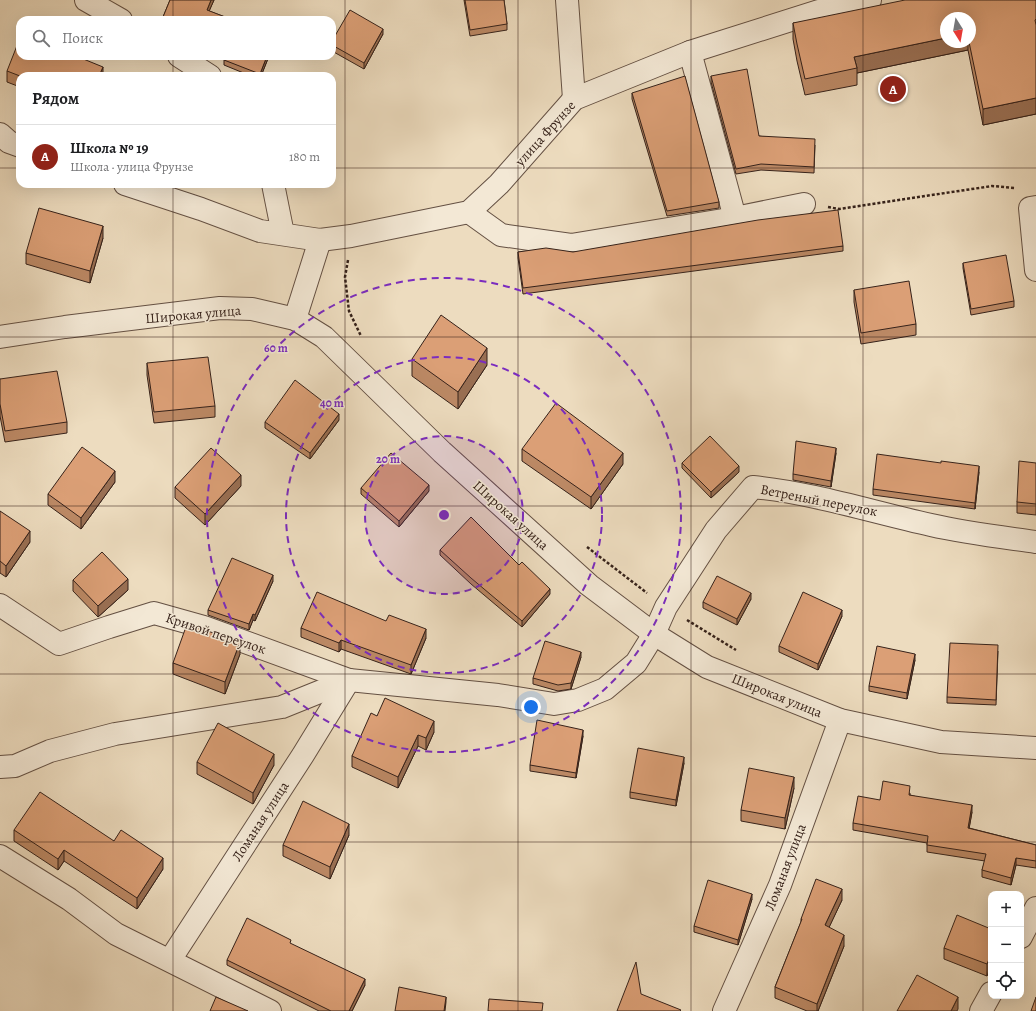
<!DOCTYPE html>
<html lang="ru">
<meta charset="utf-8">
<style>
body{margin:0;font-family:Alegreya,serif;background:#f6f6f6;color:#202124}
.controls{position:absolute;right:12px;bottom:12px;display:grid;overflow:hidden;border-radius:8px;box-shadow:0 4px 16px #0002}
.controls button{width:36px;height:36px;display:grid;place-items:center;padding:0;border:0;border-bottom:1px solid #e0e0e0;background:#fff;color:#202124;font:20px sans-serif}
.compass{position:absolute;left:940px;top:12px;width:36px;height:36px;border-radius:50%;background:#fff;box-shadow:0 4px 16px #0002;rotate:169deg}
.you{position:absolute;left:531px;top:707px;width:14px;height:14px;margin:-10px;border:3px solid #fff;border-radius:50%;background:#1a73e8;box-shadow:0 0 0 6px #1a73e833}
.badge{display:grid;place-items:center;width:26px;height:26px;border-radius:50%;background:#8f2418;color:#fff;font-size:13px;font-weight:700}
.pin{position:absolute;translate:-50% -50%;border:2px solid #fff;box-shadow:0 1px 4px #0006}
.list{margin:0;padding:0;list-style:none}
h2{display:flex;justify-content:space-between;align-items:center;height:52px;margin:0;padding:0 16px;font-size:17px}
h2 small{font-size:13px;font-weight:400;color:#757577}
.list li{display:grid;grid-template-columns:26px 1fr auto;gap:12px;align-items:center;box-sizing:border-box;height:64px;padding:0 16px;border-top:1px solid #e0e0e0}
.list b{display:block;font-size:15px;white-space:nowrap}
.list p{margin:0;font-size:13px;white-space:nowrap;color:#757577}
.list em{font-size:13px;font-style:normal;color:#757577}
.icon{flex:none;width:22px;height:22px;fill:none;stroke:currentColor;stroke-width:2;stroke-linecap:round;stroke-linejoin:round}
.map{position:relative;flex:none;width:1036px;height:1011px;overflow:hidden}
.search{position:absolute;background:#fff;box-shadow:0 4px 16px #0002;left:16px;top:16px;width:320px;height:44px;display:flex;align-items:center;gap:10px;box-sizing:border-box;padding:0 14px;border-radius:12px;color:#757577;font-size:15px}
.panel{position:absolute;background:#fff;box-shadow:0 4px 16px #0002;left:16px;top:72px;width:320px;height:116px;border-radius:12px}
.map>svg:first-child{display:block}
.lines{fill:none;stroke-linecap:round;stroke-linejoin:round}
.minor-casing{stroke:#645043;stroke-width:24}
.path{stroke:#36221a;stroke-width:2.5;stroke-dasharray:3 2;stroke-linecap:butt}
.minor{stroke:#f3e8d5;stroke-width:22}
.wall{fill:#bc8965;stroke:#36221a;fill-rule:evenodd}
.shaded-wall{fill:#996f53;stroke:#36221a}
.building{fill:#db9f76;stroke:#36221a}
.grid{fill:none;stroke:#36221a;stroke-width:1;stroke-opacity:0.55}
.ring{fill:none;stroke:#7b2cbf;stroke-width:2;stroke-dasharray:7 5}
.labels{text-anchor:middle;stroke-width:3;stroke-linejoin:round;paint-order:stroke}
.street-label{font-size:14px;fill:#36221a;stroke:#f3e8d5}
.centre{fill:#7b2cbf;stroke:#f3e8d5;stroke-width:2}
.ring-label{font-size:12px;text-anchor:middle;font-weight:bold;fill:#7b2cbf;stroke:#f3e8d5;stroke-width:3;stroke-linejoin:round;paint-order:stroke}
</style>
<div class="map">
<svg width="1036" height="1011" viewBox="0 0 1036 1011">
<rect width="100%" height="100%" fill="#eddcbf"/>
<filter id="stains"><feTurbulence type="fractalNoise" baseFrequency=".005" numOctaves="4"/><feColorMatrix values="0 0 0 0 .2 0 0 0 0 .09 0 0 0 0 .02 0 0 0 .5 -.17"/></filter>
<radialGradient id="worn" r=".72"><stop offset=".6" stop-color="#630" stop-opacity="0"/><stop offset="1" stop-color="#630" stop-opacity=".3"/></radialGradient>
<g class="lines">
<g class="minor-casing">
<g id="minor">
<path d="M86,0L121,20"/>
<path d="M567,0L574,99"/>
<path d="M690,52L735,218"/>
<path d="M179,56L210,76"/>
<path d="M0,134L9,142L20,146"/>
<path d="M125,184L201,209L260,231L320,240L351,236L469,212L499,184L574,99L690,52L819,11L870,0"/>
<path d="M273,184L283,234"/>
<path d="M1036,207L1030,208L1036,270"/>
<path d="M469,212L501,235L571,245L735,218L804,204"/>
<path d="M295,319L320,240"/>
<path d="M0,337L65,327L220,308L252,309L295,319L324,337L442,452L589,585L654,634L707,667L840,720L941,742L1036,748"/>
<path d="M0,605L59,644L109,627L154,613L204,627L349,680L498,695L554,704L578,700L605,689L636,663L654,634L666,607L716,530L753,487C814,493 872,512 931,525C966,533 1001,537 1036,542"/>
<path d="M0,767L15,766L50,751L115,734L282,707L349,680"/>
<path d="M0,856L69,899L116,934L270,1011"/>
<path d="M1021,937L1036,908"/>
<path d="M170,960L303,755L349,680"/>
<path d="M724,1011L780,885L840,720"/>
<path d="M981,1011L991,993"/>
</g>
</g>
<g class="path">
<path d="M828,207L839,209L992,186L1015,188"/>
<path d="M348,260L345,277L349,311L361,336"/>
<path d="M587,547L647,593"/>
<path d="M687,620L736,650"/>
</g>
<use href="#minor" class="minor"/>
</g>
<g class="wall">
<path d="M170,0H214L209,11L233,20H163V17Z"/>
<path d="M464,0H504L507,24V30L470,36Z"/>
<path d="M1036,0V114L983,125L968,50L857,73V85L805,95L797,61L793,39V23ZM970,18V42H946Z"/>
<path d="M383,34L364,69L332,51V41Z"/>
<path d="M269,56L261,76H251L224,65V60Z"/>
<path d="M7,71L103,76H20V87L7,82Z"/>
<path d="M711,76L759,136L815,145L814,173L761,170L736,174L711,82Z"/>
<path d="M632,93L719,202V208L667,216L632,99Z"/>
<path d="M103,238L90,283L26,264V253Z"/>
<path d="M843,246V251L523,294L518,258V252H573Z"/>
<path d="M963,263L1014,301V307L971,315L963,268Z"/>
<path d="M854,290L916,324V335L861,344L854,302Z"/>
<path d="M412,359L487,365L458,409L412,376Z"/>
<path d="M147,363L215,406V417L154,423L147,375Z"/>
<path d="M0,379L67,422V433L5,442L0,416Z"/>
<path d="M339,420L310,459L265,428V422Z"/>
<path d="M522,449L623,464L591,509L522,461Z"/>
<path d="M836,453L831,487L793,480V474Z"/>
<path d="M682,463L739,472L711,498L682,468Z"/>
<path d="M1036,463V515L1017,513V502Z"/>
<path d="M979,472L975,509L873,495V489Z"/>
<path d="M115,482L81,529L48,505V494Z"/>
<path d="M241,486L205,525L175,498V487Z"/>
<path d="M361,488L429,491L399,527L361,494Z"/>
<path d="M0,511L30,542L6,577L0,573Z"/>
<path d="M440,550L550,594L522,627L471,584L440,555Z"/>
<path d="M73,580L128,590L98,617L73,591Z"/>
<path d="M273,581L255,621L253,620L249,630L208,615V610Z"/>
<path d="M751,599L737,625L703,608V602Z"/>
<path d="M842,616L818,670L779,652V646Z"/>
<path d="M301,628L426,638L411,674L341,649L339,652L301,637Z"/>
<path d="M998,651L996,705L947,703V697Z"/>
<path d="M240,654L225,694L173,674V663Z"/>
<path d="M581,657L571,689L558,691L533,684V678Z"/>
<path d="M915,660L907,699L869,691V686Z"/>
<path d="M377,716L434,732L426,750L418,746L398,788L352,767V756Z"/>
<path d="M583,736L576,778L530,771V765Z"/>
<path d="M197,762L274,765L253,804L197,774Z"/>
<path d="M684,763L676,806L630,798V792Z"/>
<path d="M794,788L785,829L741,821V810Z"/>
<path d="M910,793V795L972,812L969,828L1036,845V868L1016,865L1011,885L982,877V870L985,861L927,852V843L853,830V823L880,800Z"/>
<path d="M14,830L114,841L163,869L137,909L64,861L58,870L14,841Z"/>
<path d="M349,835L330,879L283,856V845Z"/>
<path d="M752,899L738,945L694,932V926Z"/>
<path d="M842,900L829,927L844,946L818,1011H807L775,998V987L801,922V919Z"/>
<path d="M991,929L987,976L944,959V948Z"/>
<path d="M227,960L365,985L352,1011H319L227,965Z"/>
</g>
<g class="shaded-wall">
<path d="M211,0H214L207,16V10Z"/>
<path d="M383,29V34L364,69V63Z"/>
<path d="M946,38V42H968V50L857,73V68L854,57Z"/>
<path d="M267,56H269L261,76H260V74Z"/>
<path d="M103,67V76H99Z"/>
<path d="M1036,98V114L983,125V109Z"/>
<path d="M103,226V238L90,283V271Z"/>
<path d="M487,348V365L458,409V392Z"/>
<path d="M339,414V420L310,459V453Z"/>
<path d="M836,448V453L831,487V481Z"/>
<path d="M623,453V464L591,509V497Z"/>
<path d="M739,466V472L711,498V492Z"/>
<path d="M979,466V472L975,509V503Z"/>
<path d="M115,471V482L81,529V518Z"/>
<path d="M241,475V486L205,525V514Z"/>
<path d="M429,485V491L399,527V521Z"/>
<path d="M30,531V542L6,577V566Z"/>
<path d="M273,575V581L255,621V615Z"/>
<path d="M128,579V590L98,617V606Z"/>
<path d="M550,589V594L522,627V621Z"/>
<path d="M751,593V599L737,625V619Z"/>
<path d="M842,610V616L818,670V664Z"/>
<path d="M253,614V620L249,630V624Z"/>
<path d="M426,629V638L411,674V665Z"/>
<path d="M341,640V649L339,652V643Z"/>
<path d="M240,642V654L225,694V682Z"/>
<path d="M581,652V657L571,689V683Z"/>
<path d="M915,654V660L907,699V693Z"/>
<path d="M434,721V732L426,750V738Z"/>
<path d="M583,730V736L576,778V773Z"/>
<path d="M418,735V746L398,788V777Z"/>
<path d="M274,754V765L253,804V793Z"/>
<path d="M684,757V763L676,806V800Z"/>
<path d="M794,777V788L785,829V818Z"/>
<path d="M972,805V812L968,835V828Z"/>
<path d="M349,824V835L330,879V867Z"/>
<path d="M64,850V861L58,870V859Z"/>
<path d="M163,858V869L137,909V898Z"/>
<path d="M1016,858V865L1011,885V878Z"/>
<path d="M842,889V900L825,936V925Z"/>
<path d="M752,894V899L738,945V940Z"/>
<path d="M844,935V946L818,1011H817V1004Z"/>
<path d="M991,954V965L987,976V964Z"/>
<path d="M365,979V985L352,1011H349Z"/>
<path d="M446,997V1002L445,1011H444Z"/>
<path d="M958,997V1009L957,1011H951Z"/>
</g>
<g class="building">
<path d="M170,0H211L207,10L233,20H172L163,17Z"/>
<path d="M465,0H504L507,24L470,30Z"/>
<path d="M905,0H1036V19L1035,20L1036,25V98L983,109L969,42H970V18H946V38L854,57L857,68L805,79L797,44L793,23Z"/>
<path d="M350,10L383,29L364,63L332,45V41Z"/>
<path d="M20,38V56H76L103,67L99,76H20L7,71Z"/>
<path d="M226,56H267L260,74L224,60Z"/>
<path d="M747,69L759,136L815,139L814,167L761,164L736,169L711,76Z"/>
<path d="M685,76L719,202L667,211L632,93Z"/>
<path d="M39,208L103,226L90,271L26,253Z"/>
<path d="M838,210L843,246L523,288L518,252L546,248L573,252L758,220Z"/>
<path d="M1006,255L1014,301L971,309L963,263Z"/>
<path d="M909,281L916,324L861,333L854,290Z"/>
<path d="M441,315L487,348L458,392L412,359Z"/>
<path d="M208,357L215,406L154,412L147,363Z"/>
<path d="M57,371L67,422L5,431L0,404V379Z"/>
<path d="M295,380L339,414L310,453L265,422Z"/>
<path d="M556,403L623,453L591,497L522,449Z"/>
<path d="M710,436L739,466L711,492L682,463Z"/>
<path d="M796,441L836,448L831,481L793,474Z"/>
<path d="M82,447L115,471L81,518L48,494Z"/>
<path d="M211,448L241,475L205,514L175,487Z"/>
<path d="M391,453L429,485L399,521L361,488Z"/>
<path d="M877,454L941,463V461L979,466L975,503L873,489Z"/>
<path d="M1019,461L1036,463V504L1017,502Z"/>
<path d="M0,511L30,531L6,566L0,561Z"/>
<path d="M471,517L519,565L522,562L550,589L522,621L471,578L440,550Z"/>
<path d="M102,552L128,579L98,606L73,580Z"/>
<path d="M232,558L273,575L255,615L253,614L249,624L208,610Z"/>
<path d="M717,576L751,593L737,619L703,602Z"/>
<path d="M317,592L386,621L389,615L426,629L411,665L341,640L339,643L301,628Z"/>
<path d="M803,592L842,610L818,664L779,646Z"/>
<path d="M187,624L240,642L225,682L173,663Z"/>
<path d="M545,641L581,652L571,683L558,685L533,678Z"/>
<path d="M950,643L998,645L996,700L947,697Z"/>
<path d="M877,646L915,654L907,693L869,686Z"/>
<path d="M385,698L434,721L426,738L418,735L398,777L352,756L371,713L377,716Z"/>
<path d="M537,720L583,730L576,773L530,765Z"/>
<path d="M218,723L274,754L253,793L197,762Z"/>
<path d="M638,748L684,757L676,800L630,792Z"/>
<path d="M749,768L794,777L785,818L741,810Z"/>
<path d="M883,781L910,786L909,795L972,805L968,828L1036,845V861L1016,858L1011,878L982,870L986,854L927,845L928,836L853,823L858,796L880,800Z"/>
<path d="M40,792L114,841L121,830L163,858L137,898L64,850L58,859L14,830Z"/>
<path d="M303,801L349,824L330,867L283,845Z"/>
<path d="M816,879L842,889L825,925L844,935L817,1004L775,987L802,919H801Z"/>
<path d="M708,880L752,894L738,940L694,926Z"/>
<path d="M957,915L991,929V954L987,964L944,948Z"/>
<path d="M247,918L291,940L290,943L365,979L349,1011H331L227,960Z"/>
<path d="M636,962L641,994L681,1010L680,1011H617Z"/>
<path d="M917,975L958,997L951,1011H897Z"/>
<path d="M399,987L446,997L444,1011H395Z"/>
<path d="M216,997L248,1011H210Z"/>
<path d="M1036,997V1011H1031Z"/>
<path d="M489,999L543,1003L542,1011H488Z"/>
</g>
<path class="grid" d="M173,0V20M345,0V1011M518,0V1011M691,0V1011M863,0V1011M173,56V76M0,168H20M332,168H1036M173,184V1011M0,337H1036M0,506H1036M0,674H1036M0,842H1036"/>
<circle cx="444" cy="515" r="79" fill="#7b2cbf" fill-opacity=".12"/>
<g class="ring">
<circle cx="444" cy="515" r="79"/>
<circle cx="444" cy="515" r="158"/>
<circle cx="444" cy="515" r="237"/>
</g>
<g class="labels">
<g class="street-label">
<text transform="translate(545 133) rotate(-48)" y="5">улица Фрунзе</text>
<text transform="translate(193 314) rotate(-5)" y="5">Широкая улица</text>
<text transform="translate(819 500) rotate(11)" y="5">Ветреный переулок</text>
<text transform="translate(511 515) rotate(42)" y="5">Широкая улица</text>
<text transform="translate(216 633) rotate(18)" y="5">Кривой переулок</text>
<text transform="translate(777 695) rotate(22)" y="5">Широкая улица</text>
<text transform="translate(260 821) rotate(-57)" y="5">Ломаная улица</text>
<text transform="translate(785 867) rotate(-69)" y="5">Ломаная улица</text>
</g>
</g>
<circle cx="444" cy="515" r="6" class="centre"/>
<g class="ring-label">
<text x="276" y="352">60 m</text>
<text x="332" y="407">40 m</text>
<text x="388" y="463">20 m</text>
</g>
<rect width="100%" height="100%" filter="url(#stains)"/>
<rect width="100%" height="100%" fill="url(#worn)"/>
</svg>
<div class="controls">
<button>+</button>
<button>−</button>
<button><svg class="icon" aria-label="locate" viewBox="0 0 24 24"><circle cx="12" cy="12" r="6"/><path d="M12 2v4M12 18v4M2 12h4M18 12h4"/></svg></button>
</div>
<svg class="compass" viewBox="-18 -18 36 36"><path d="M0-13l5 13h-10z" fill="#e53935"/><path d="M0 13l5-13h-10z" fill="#757577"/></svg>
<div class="you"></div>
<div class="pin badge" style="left:893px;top:89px">A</div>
<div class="search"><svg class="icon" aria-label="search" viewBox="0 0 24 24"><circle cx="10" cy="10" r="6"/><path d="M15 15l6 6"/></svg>Поиск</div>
<section class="panel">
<h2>Рядом<small></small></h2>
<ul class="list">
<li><span class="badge">A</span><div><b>Школа № 19</b><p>Школа · улица Фрунзе</p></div><em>180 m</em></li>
</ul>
</section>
</div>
